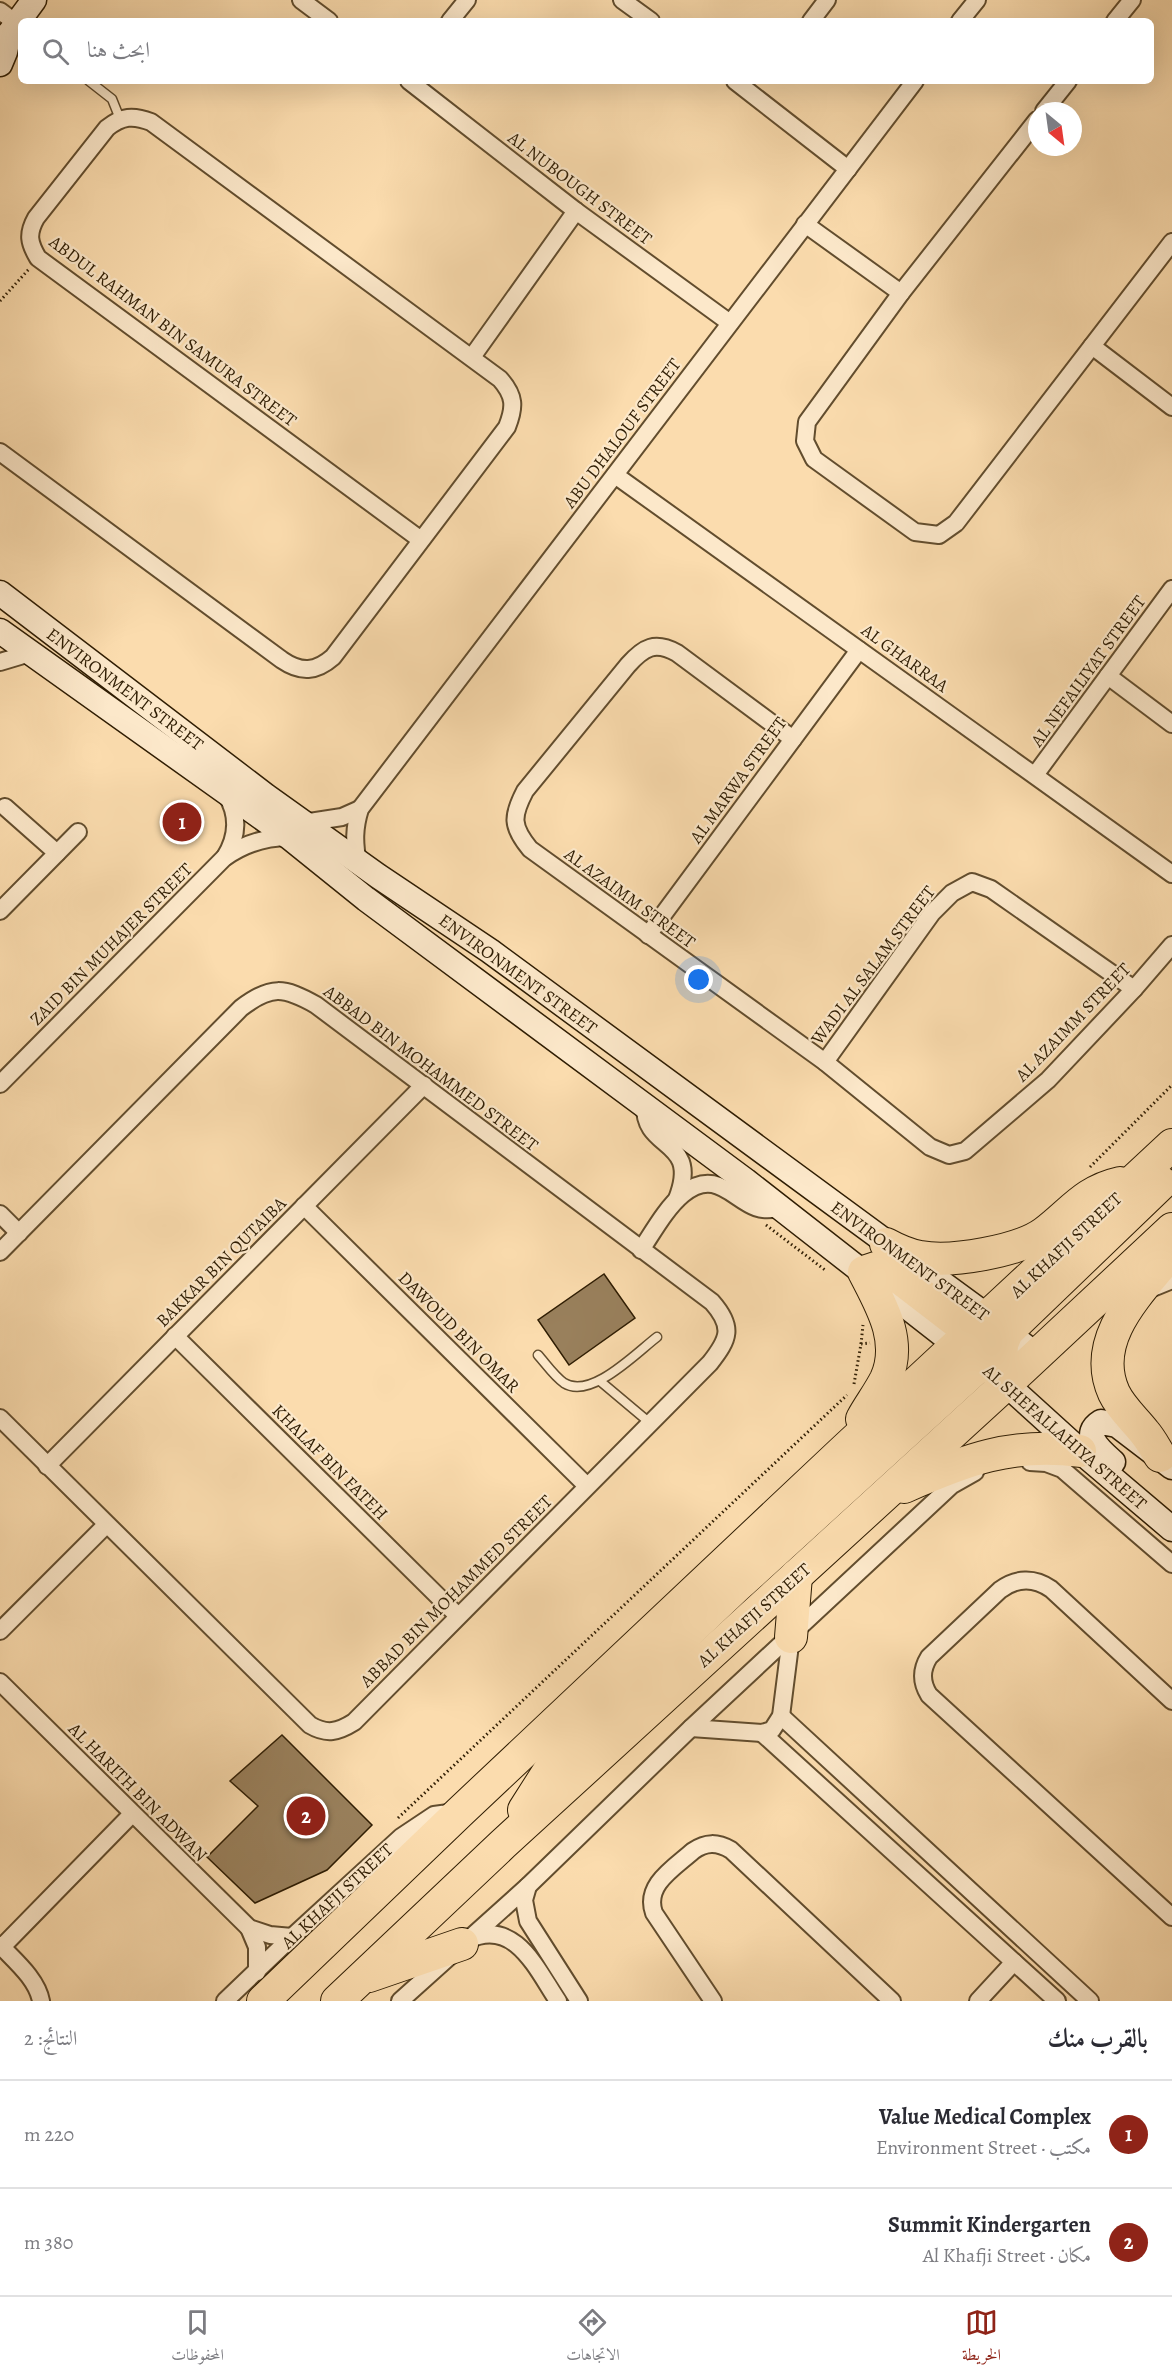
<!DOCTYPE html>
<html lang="ar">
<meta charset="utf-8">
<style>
body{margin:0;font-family:Alegreya,Amiri,serif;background:#f2f2f3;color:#2b2b33;direction:rtl}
.compass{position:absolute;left:1028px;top:102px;width:54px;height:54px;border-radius:50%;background:#fff;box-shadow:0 6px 24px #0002;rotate:151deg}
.you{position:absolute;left:699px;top:980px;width:21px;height:21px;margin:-15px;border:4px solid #fff;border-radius:50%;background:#1a73e8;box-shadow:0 0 0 9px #1a73e833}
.badge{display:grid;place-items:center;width:39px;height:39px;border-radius:50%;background:#8f2418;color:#fff;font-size:20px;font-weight:700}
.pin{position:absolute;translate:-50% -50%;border:3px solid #fff;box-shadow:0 2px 6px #0006}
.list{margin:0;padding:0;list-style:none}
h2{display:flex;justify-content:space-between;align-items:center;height:78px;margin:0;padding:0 24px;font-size:26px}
h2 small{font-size:20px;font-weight:400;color:#7c7c81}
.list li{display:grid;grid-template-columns:39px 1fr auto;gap:18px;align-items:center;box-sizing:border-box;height:108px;padding:0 24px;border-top:2px solid #e1e1e2}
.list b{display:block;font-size:22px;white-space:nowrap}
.list p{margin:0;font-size:20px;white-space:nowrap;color:#7c7c81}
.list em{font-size:20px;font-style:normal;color:#7c7c81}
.icon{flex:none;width:33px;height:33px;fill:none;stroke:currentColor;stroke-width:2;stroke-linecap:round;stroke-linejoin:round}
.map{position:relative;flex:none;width:1172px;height:2001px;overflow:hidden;direction:ltr}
.search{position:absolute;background:#fff;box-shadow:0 6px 24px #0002;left:18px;right:18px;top:18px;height:66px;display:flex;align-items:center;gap:15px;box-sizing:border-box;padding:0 21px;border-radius:9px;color:#7c7c81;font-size:22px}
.sheet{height:294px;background:#fff}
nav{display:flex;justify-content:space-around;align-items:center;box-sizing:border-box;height:84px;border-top:2px solid #e1e1e2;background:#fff;font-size:16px;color:#7c7c81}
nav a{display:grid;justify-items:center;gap:3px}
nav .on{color:#8f2418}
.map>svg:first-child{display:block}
.building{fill:#99805c;stroke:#2f1d03;stroke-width:1.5}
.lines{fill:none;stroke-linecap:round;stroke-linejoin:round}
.lane-casing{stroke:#624d2e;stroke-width:11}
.street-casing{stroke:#624d2e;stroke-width:20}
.secondary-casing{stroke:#2f1d03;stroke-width:27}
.highway-casing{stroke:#2f1d03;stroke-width:34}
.path{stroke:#2f1d03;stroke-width:3;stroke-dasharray:1.5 3;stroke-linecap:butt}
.lane{stroke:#fce8ca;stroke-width:8}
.street{stroke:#fce8ca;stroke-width:16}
.secondary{stroke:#fce8ca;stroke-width:24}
.highway{stroke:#fbdcae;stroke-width:32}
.labels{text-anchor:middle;stroke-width:4.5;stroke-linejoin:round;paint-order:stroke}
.street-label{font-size:18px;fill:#2f1d03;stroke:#fce8ca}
</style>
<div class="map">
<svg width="1172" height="2001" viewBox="0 0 1172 2001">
<rect width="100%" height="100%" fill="#fbdcae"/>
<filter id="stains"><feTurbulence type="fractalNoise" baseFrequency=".00333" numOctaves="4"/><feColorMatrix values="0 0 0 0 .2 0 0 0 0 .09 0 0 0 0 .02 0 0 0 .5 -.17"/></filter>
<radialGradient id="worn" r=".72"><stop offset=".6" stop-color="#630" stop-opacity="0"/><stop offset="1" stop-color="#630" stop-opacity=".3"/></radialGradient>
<g class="building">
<path d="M604,1274L635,1318L569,1365L538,1320Z"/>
<path d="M282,1735L372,1825L327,1870L255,1903L207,1857L258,1806L230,1781Z"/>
</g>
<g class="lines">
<g class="lane-casing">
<g id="lane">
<path d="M89,81L112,99L120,119"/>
<path d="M538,1355C546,1364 554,1376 564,1383C591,1400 636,1353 657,1337"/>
<path d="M600,1381L650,1423"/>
</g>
</g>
<g class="street-casing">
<g id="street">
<path d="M301,0L329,21"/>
<path d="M622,0L651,21"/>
<path d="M0,11L16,23"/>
<path d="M450,21L467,0"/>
<path d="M811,21L827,0"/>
<path d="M960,21L977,0"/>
<path d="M1115,21L1132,0"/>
<path d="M409,81L576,211L730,323"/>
<path d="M735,81L848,169"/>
<path d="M1044,111L1068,81"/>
<path d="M1037,120L901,293L807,422L805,441L814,459L915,532L939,535L956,523L1172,242"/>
<path d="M805,224L901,293"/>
<path d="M1092,346L1172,407"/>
<path d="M472,357L576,211"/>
<path d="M0,452L282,660C301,673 316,672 333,657L507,427C515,407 515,396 500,379L151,122C133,115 122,116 107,128L36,218C27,234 29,243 38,258L421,540"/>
<path d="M615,475L1172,874"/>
<path d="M0,662L30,653"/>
<path d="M1108,676L1172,724"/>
<path d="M793,739L677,653C655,641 644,647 628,665L525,791C512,816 511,826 530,849L825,1062L930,1147L949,1155L965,1151L1048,1080L1134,989L1172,945"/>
<path d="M1035,775L1172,589"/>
<path d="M5,807L57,853"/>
<path d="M303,823L342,817L360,809"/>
<path d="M225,857C238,836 239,815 226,794"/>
<path d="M358,863C354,843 354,828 360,809L915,81"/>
<path d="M0,911L78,832"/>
<path d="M648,935L859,650"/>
<path d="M825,1062L932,913L952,893L972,882L991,889L1134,989"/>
<path d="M0,1084L224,858C245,843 265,837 289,837"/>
<path d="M645,1105C643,1152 701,1137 677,1199"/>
<path d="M304,1206L587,1486"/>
<path d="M0,1214L19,1233"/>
<path d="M641,1250C653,1232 666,1208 683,1194C725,1160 741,1222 779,1207"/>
<path d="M0,1252L241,1008C271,985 284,987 316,1005L712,1302C734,1327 729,1339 710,1363L354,1722C338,1732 327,1735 310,1725L0,1418"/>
<path d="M1145,1291L1172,1280"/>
<path d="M175,1336L458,1616"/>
<path d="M1030,1462L1046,1463L1062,1469L1172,1564"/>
<path d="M47,1466L424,1085"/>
<path d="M0,1631L106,1525"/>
<path d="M0,1682L249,1928L270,1935L292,1937"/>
<path d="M1172,1701L1051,1589C1034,1577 1016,1578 1000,1590L929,1657C921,1670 921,1682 929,1695L1172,1917"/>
<path d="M781,1716L1090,2001"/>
<path d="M691,1728L762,1733L772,1730L781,1716L791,1637"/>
<path d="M762,1733L1057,2001"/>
<path d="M528,1886L524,1900L528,1921L579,2001"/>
<path d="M249,1928L257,1947V1972"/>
<path d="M468,1940C515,1917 537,1970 558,2001"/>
<path d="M0,1945C15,1961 37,1979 41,2001"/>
<path d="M2,1947L132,1814"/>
<path d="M225,2001L292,1937L401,1837L434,1815L456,1812"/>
<path d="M400,2001L528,1886L691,1728L952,1485L975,1472"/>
<path d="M713,2001L654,1913C644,1885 674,1868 693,1851C706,1842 717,1842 731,1850L892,2001"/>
<path d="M978,2001L1014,1962"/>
</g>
</g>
<g class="secondary-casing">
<g id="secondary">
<path d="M0,41L9,34L34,0"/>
<path d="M0,64L5,52L9,34"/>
<path d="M0,593L266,796L378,876L490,951L988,1317L1037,1356"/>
<path d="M0,631L289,837L366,899L746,1181L1006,1384L1080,1451L1172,1529"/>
<path d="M1113,1462C1101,1451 1080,1435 1101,1422L1117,1425L1172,1467"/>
</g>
</g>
<g class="highway-casing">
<g id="highway">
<path d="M886,1244C897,1250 908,1255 920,1257C951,1263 1019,1251 1044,1233C1071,1213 1084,1191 1120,1183"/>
<path d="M1001,1366L1002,1344L1007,1332L1162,1183"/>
<path d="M862,1419C869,1406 879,1393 886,1379C903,1341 881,1305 864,1272L876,1268L892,1272L987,1345"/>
<path d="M1160,1456C1155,1448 1151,1440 1145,1433C1135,1420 1121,1408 1114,1393C1089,1338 1141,1291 1172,1252"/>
<path d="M904,1487C965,1460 1012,1442 1080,1451"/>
<path d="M791,1637L796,1576"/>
<path d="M524,1810L559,1755L736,1587L981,1364L990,1342L988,1317"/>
<path d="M369,1976L462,1944"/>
<path d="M263,2001L460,1812L843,1451L1172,1145"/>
<path d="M337,2001L503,1844L1006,1384L1172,1229"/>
</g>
</g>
<g class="path">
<path d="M0,301L29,269"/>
<path d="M1090,1167L1172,1085"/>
<path d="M766,1225L825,1270"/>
<path d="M861,1344L863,1325"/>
<path d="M854,1384L861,1344L870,1343"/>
<path d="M398,1818L847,1395"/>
</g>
<use href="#lane" class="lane"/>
<use href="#street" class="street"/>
<use href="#secondary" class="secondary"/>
<use href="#highway" class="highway"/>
</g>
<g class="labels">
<g class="street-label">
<text transform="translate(580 188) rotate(37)" y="6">AL NUBOUGH STREET</text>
<text transform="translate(173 331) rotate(37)" y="6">ABDUL RAHMAN BIN SAMURA STREET</text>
<text transform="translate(622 433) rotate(-53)" y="6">ABU DHALOUF STREET</text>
<text transform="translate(905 658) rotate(36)" y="6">AL GHARRAA</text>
<text transform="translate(1088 671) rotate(-54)" y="6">AL NEFAILIYAT STREET</text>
<text transform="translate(125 689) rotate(37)" y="6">ENVIRONMENT STREET</text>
<text transform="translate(738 780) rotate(-54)" y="6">AL MARWA STREET</text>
<text transform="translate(630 898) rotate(36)" y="6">AL AZAIMM STREET</text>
<text transform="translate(111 944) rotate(-45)" y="6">ZAID BIN MUHAJER STREET</text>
<text transform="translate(873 965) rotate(-53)" y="6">WADI AL SALAM STREET</text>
<text transform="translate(518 974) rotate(36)" y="6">ENVIRONMENT STREET</text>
<text transform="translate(1073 1022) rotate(-46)" y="6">AL AZAIMM STREET</text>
<text transform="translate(431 1068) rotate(37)" y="6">ABBAD BIN MOHAMMED STREET</text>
<text transform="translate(1066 1245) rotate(-43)" y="6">AL KHAFJI STREET</text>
<text transform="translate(910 1261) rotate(36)" y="6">ENVIRONMENT STREET</text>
<text transform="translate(221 1262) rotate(-45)" y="6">BAKKAR BIN QUTAIBA</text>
<text transform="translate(459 1332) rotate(45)" y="6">DAWOUD BIN OMAR</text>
<text transform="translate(1065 1437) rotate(41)" y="6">AL SHEFALLAHIYA STREET</text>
<text transform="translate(330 1462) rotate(45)" y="6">KHALAF BIN FATEH</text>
<text transform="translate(456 1591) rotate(-45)" y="6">ABBAD BIN MOHAMMED STREET</text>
<text transform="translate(754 1615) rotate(-42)" y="6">AL KHAFJI STREET</text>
<text transform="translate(138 1792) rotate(45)" y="6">AL HARITH BIN ADWAN</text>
<text transform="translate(337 1896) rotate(-43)" y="6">AL KHAFJI STREET</text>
</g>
</g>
<rect width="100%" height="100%" filter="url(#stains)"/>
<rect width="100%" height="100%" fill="url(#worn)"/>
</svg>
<svg class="compass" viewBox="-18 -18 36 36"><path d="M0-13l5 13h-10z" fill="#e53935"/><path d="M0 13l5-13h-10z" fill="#7c7c81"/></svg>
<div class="you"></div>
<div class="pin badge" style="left:182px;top:822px">1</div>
<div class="pin badge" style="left:306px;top:1816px">2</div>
<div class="search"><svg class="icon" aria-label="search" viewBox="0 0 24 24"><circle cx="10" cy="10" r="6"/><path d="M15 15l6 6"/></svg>ابحث هنا</div>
</div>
<section class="sheet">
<h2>بالقرب منك<small>النتائج: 2</small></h2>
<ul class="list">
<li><span class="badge">1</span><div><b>Value Medical Complex</b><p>مكتب · Environment Street</p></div><em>220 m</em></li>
<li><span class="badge">2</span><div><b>Summit Kindergarten</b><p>مكان · Al Khafji Street</p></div><em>380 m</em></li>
</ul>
</section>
<nav>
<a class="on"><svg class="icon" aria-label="map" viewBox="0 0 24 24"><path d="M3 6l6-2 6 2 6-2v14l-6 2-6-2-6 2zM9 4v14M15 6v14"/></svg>الخريطة</a>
<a><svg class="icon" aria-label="directions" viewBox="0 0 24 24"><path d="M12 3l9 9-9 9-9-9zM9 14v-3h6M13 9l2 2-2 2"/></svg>الاتجاهات</a>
<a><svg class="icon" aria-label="saved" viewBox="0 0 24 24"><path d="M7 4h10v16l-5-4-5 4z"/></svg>المحفوظات</a>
</nav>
